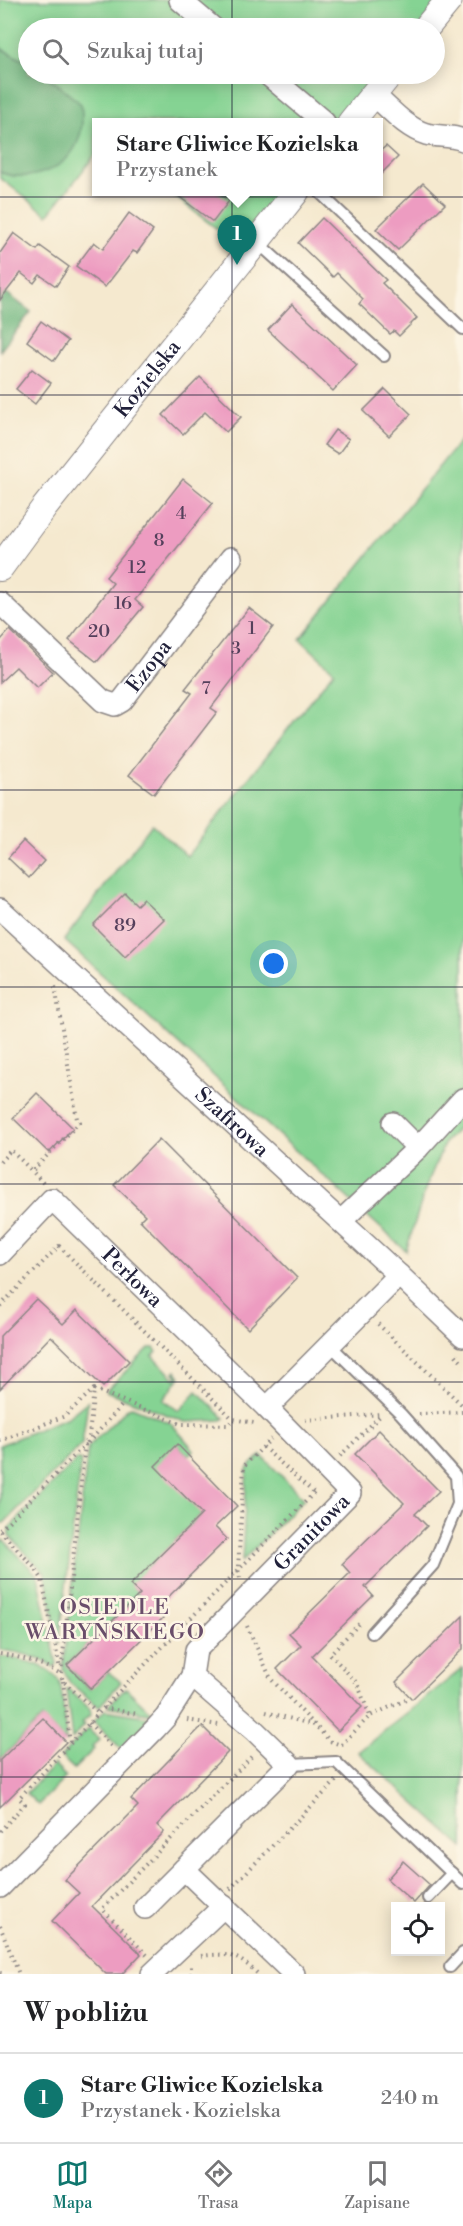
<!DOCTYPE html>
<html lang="pl">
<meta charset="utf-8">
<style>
body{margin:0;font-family:"Libre Bodoni",serif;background:#f6f6f6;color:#202124}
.controls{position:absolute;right:18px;bottom:18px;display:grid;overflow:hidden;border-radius:0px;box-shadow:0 3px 15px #0003}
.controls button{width:54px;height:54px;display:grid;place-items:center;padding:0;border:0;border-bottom:2px solid #e0e0e0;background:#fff;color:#202124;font:30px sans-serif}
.you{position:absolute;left:274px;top:964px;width:21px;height:21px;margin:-15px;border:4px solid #fff;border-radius:50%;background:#1a73e8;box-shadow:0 0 0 9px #1a73e833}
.badge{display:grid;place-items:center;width:39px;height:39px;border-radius:50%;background:#0f766e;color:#fff;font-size:20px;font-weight:700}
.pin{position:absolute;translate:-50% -50px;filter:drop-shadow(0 2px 3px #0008)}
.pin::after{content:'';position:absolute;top:32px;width:21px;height:18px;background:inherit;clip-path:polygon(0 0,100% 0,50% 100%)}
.popup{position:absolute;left:92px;top:118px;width:291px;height:78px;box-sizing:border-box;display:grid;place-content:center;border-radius:0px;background:#fff;filter:drop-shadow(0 2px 4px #0005);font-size:20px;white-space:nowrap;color:#757577}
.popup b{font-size:22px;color:#202124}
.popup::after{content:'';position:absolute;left:50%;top:100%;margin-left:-12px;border:12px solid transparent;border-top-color:#fff}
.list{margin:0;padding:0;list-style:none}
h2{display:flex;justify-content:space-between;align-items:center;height:78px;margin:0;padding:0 24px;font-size:26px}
h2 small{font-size:20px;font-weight:400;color:#757577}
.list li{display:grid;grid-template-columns:39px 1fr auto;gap:18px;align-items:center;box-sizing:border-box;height:90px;padding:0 24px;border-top:2px solid #e0e0e0}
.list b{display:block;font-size:22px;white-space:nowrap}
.list p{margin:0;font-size:20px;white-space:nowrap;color:#757577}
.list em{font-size:20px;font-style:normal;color:#757577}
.icon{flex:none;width:33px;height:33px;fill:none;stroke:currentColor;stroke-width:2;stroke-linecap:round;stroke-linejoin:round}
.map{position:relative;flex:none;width:463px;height:1974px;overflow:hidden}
.search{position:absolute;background:#fff;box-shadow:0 3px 15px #0003;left:18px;right:18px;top:18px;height:66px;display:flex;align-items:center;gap:15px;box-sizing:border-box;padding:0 21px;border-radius:33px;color:#757577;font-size:22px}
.sheet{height:168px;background:#fff}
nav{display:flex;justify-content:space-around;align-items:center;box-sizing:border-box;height:84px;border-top:2px solid #e0e0e0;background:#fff;font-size:16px;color:#757577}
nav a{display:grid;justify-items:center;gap:3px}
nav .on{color:#0f766e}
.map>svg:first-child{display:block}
.green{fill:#85d393;stroke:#547a67;stroke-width:1.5}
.forest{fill:#6cb57d;stroke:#476c5c;stroke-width:1.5}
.building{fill:#ed9cc1}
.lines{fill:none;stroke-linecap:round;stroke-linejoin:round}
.service-casing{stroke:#8c8685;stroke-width:14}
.minor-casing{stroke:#8c8685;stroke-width:24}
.tertiary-casing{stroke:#8c8685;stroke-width:28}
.path{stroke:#8c8685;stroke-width:4;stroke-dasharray:1.5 4.5;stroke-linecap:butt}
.service{stroke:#fff;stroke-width:10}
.minor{stroke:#fff;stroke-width:21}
.tertiary{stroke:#fff;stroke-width:26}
.grid{fill:none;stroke:#22223b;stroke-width:1.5;stroke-opacity:0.55}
.labels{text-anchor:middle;stroke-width:5;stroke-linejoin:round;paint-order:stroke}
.number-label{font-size:18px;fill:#55405c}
.street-label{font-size:21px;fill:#22223b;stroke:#fcf5e5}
.neighbourhood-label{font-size:22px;letter-spacing:1.5px;fill:#694d6a;stroke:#fcf5e5}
</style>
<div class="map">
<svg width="463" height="1974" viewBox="0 0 463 1974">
<rect width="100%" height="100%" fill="#fcf5e5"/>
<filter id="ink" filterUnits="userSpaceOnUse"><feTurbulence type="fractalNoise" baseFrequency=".0167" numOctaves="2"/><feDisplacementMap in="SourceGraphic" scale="12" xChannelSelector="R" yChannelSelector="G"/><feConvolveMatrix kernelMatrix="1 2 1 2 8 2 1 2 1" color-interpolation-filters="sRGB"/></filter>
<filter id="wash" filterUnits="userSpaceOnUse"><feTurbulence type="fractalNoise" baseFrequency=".008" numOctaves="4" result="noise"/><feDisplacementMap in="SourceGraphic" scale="24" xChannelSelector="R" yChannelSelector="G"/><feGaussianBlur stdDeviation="1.35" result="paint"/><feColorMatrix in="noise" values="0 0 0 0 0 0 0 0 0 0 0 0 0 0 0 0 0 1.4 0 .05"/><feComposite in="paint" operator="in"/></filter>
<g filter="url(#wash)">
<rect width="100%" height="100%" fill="#f5e9cf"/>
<g class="green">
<path d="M0,0H446L426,28H28V63L0,48Z"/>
<path d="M44,74H390L351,122H96V154L48,215L0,178V172C24,182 46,173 67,158L60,86Z"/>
<path d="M169,192H296L247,252Z"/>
<path d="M463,437V1124L445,1142L426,1187L406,1251L64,940L152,824L187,856L334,671L300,639Z"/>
<path d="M149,1348H154L157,1352L153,1356L175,1379L177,1376L174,1373L176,1371L180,1377L163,1400L179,1411L197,1391L224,1418L222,1420L185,1422L106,1391Z"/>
<path d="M88,1401L82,1444L4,1523H0V1445L68,1417Z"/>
<path d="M132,1407L171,1423L194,1450L188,1455L177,1445L202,1514L131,1585L140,1594L67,1665L90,1689L108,1672L121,1682L99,1707L70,1683L63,1669L88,1447L128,1408Z"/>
<path d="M261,1455L304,1499L242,1561L247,1469Z"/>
<path d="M77,1459L81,1461L59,1645L45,1573L9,1536V1528Z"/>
<path d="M0,1540L5,1541L38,1576L57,1664L54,1667C37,1656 19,1652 0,1650Z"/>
<path d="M0,1656C20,1660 47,1662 59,1681C63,1689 65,1730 66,1742L42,1718L0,1760Z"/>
<path d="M463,1668V1847L358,1752Z"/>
<path d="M126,1688L153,1714L108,1706Z"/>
<path d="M68,1689L90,1709L91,1714L82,1723L85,1725L72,1739L66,1690Z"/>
<path d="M105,1710L155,1718L123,1751L94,1721Z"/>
<path d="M88,1729L100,1740L92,1747L94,1749L74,1769L61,1757Z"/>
<path d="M54,1765L66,1777L38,1805L26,1793Z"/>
</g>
<g class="forest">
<path d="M0,48L28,63V74H44L81,104C83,117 83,129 78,141C67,170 27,184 0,172Z"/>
<path d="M0,288L31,312L0,351Z"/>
</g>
<g id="blocks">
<g class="building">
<path d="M386,146L398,157L378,177V153Z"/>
<path d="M423,183L445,204L398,250L376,229Z"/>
<path d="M173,192H216L229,201L213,222Z"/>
<path d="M129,213L153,231L137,253L133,251L105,287L76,266L94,242L103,249Z"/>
<path d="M322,218L386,280L382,283L417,318L399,336L394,331L390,334L359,304L363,299L337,273L333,277L298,243Z"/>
<path d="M14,233L37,250L40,246L69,267L56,286L40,275L34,283L21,273L0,300V253Z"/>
<path d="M292,304L357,365L333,391L268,330Z"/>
<path d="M41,321L68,341L54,361L27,341Z"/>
<path d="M32,369L51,383L35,404L16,389Z"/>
<path d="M200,377L241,417L226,432L205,412L183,434L163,415Z"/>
<path d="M385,389L411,414L389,436L363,411Z"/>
<path d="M335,430L349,439L338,454L324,445Z"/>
<path d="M183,479L213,503L135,600L143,607L97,662L69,640L113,583L106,577Z"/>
<path d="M249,608L273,627L211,708L217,712L154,794L129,775L192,693L185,689Z"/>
<path d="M10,630L53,672L37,688L16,667L0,682V641Z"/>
<path d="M23,841L44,861L29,878L8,858Z"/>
<path d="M125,893L137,905L143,899L164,919L125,957L93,925Z"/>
<path d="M37,1093L73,1128L49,1153L13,1118Z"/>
<path d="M159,1139L297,1278L248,1329L140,1220L145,1215L114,1185Z"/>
<path d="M36,1299L63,1324L77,1310L129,1361L103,1387L51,1336L0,1389V1336Z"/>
<path d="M379,1430L439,1491L415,1514L427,1526L365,1587L373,1596L312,1656L362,1707L338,1731L277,1669L301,1645L289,1633L350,1573L342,1564L404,1503L355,1454Z"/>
<path d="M177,1444L237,1506L215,1527L227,1539L155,1610L163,1618L91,1689L67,1665L140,1594L130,1585L202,1514L155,1466Z"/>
<path d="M463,1616V1649L412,1699L396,1682Z"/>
<path d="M43,1718L66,1742L0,1807V1760Z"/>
<path d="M202,1726L228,1752L157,1825L164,1832L92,1906L141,1954L122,1974H106L52,1921L79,1893L65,1880L138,1806L131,1799Z"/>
<path d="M403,1861L430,1885L414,1903L387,1879Z"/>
</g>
</g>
</g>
<g filter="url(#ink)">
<use href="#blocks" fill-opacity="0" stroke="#8c8685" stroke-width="1.5"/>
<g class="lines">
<g class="service-casing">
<g id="service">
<path d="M319,192L463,329"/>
<path d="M256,241L384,356"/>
<path d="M329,1344L401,1414L456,1476L458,1504L433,1565L372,1633"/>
<path d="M289,1764L336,1762L463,1884"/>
<path d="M428,1898L452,1873"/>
<path d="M450,1967L463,1953"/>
</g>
</g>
<g class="minor-casing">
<g id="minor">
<path d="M180,0L213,28"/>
<path d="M267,74L324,122"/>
<path d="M373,94C389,108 406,128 426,134C438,137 451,135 463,140"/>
<path id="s1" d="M0,603L103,701L115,705L122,701L231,558"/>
<path id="s2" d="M0,909L399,1275L463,1336"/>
<path d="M393,1123L418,1148"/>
<path d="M341,1221L418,1148L463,1099"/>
<path id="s3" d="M0,1254L52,1199L267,1408"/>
<path d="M184,1869L294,1974"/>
<path d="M0,1887L156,1728L166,1717L192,1676"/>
<path id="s4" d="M145,1908L289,1764L254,1730L192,1676L196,1650L350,1493L267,1408L399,1275"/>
<path d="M152,1974L224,1906"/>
</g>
</g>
<g class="tertiary-casing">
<g id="tertiary">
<path d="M426,28L449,0"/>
<path d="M351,122L390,74"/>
<path id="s5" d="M0,568L44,508L296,192"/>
</g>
</g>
<g class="path">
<path d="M0,1162L11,1150L32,1171"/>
<path d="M43,1183L32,1171L80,1122L77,1119L55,986"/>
<path d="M0,1306L59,1246L233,1419"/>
<path d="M378,1324L463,1406"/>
<path d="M456,1355L463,1364"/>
<path d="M94,1389L180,1424L228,1425L233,1419L254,1423"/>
<path d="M419,1414L463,1412"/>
<path d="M305,1420L381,1414"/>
<path d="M0,1441L65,1416L94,1389L89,1436L85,1445"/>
<path d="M88,1443L124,1403"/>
<path d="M263,1447L314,1493"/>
<path d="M340,1456L381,1415"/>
<path d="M0,1530L85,1445L61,1674L63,1681L98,1713"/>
<path d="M0,1531L34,1567L42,1579L60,1669"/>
<path d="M240,1578L238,1569L244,1466L271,1439"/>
<path d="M359,1624L330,1654L357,1683L370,1716"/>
<path d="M247,1626L271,1679L330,1741L341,1745L370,1716L408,1699"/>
<path d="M0,1654C22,1657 41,1663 61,1674"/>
<path d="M63,1681L70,1744"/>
<path d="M104,1708L138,1714"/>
<path d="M266,1712L314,1725"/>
<path d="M187,1720L218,1725"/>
<path d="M89,1723L111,1746"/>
<path d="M0,1831L25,1804L19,1798L127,1683L314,1493"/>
<path d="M230,1889L336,1781"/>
<path d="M0,1926L19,1974"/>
<path d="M147,1955L102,1909L253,1755"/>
<path d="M201,1956C228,1953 237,1954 258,1974"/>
<path d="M0,1973L5,1974"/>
<path d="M191,1974V1963"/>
</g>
<use href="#service" class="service"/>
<use href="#minor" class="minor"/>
<use href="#tertiary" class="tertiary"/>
</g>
</g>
<path class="grid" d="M232,0V28M232,74V1974M0,197H463M0,395H463M0,592H463M0,790H463M0,987H463M0,1184H463M0,1382H463M0,1579H463M0,1777H463"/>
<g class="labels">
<g class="number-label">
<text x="181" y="519">4</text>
<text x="159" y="546">8</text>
<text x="137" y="573">12</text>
<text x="123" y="609">16</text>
<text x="252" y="634">1</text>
<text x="99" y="637">20</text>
<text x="236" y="654">3</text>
<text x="206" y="694">7</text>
<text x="125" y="931">89</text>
</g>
<g class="street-label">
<text dy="7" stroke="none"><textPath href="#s5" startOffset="240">Kozielska</textPath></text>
<text dy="7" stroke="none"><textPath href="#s1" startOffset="207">Ezopa</textPath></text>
<text dy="7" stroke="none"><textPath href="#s2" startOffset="315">Szafirowa</textPath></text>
<text dy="7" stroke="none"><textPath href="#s3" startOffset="188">Perłowa</textPath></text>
<text dy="7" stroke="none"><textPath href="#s4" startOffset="526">Granitowa</textPath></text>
</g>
<g class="neighbourhood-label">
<text x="115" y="1614">OSIEDLE<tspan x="115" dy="25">WARYŃSKIEGO</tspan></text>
</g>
</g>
</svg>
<div class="controls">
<button><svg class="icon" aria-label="locate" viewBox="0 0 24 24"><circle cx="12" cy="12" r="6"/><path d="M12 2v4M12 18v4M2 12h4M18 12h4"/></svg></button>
</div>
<div class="you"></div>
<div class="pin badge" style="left:237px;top:265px">1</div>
<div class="popup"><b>Stare Gliwice Kozielska</b>Przystanek</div>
<div class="search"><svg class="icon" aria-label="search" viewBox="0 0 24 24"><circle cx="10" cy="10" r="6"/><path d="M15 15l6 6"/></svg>Szukaj tutaj</div>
</div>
<section class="sheet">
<h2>W pobliżu<small></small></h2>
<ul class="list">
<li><span class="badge">1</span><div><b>Stare Gliwice Kozielska</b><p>Przystanek · Kozielska</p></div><em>240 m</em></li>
</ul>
</section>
<nav>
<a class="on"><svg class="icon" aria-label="map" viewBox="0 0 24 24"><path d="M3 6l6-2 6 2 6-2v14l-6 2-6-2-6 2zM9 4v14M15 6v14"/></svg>Mapa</a>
<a><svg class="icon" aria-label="directions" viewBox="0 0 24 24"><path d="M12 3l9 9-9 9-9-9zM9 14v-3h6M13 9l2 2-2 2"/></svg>Trasa</a>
<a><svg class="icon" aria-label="saved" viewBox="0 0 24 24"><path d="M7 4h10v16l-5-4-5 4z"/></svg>Zapisane</a>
</nav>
